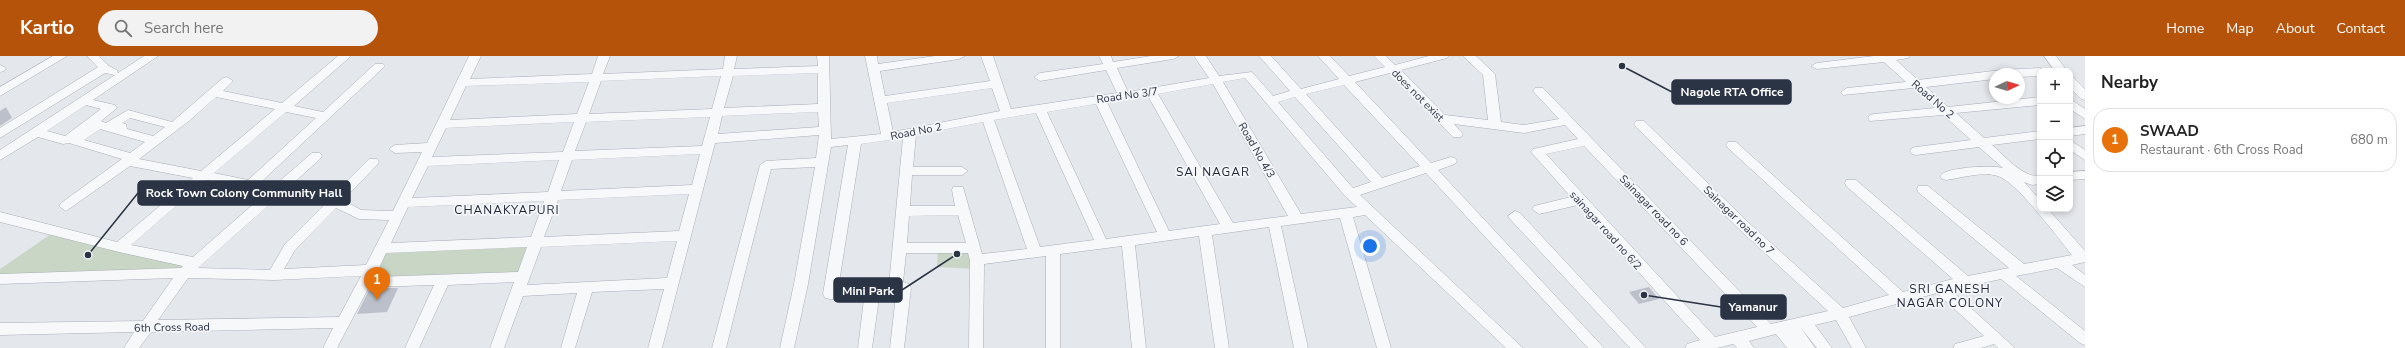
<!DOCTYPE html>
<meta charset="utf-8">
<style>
body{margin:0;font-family:"Nunito Sans",sans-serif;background:#f2f2f2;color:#222}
.controls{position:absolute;right:12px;top:12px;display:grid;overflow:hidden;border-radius:8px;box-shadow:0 2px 6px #0003}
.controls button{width:36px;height:36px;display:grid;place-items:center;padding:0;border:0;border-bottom:1px solid #e0e0e0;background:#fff;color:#222;font:20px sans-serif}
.compass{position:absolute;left:1989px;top:12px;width:36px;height:36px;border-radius:50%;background:#fff;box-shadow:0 2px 6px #0003;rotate:86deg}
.you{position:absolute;left:1370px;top:190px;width:14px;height:14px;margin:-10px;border:3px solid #fff;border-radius:50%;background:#1a73e8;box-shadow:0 0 0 6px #1a73e833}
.badge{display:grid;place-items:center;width:26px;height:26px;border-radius:50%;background:#b45309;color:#fff;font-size:13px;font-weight:700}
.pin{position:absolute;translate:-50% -33px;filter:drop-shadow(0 1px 2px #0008)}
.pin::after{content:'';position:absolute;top:21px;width:14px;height:12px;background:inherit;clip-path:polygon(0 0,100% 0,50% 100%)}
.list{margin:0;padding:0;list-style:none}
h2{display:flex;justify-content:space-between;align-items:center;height:52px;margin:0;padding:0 16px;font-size:17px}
h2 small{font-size:13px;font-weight:400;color:#767676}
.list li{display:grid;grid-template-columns:26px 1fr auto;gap:12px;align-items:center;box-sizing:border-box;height:64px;margin:0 8px 8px;padding:0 8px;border:1px solid #e0e0e0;border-radius:16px}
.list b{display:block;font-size:15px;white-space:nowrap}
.list p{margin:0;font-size:13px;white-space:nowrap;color:#767676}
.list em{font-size:13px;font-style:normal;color:#767676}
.icon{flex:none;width:22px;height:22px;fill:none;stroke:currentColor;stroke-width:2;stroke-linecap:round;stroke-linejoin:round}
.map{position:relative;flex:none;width:2085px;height:292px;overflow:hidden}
header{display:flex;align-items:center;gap:24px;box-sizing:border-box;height:56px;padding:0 20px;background:#b45309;color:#fff}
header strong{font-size:19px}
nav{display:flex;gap:22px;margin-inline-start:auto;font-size:14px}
.search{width:280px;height:36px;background:#f2f2f2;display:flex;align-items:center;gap:10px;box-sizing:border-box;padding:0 14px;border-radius:22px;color:#767676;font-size:15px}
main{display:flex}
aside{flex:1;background:#fff}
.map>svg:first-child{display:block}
.green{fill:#c9d6c5}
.building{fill:#bbc0ca}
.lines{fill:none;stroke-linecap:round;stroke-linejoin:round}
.minor-casing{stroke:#a9aeb7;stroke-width:1}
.minor{fill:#f7f8fa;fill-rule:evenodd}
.labels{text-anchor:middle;stroke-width:3.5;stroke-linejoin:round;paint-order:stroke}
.street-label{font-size:11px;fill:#2b3445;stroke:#f4f6f9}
.neighbourhood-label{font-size:12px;letter-spacing:1px;fill:#1d2536;stroke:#f4f6f9}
.leader{fill:none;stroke:#2b3445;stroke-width:1.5}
.callout-dot{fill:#2b3445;stroke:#f4f6f9;stroke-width:1.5}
.callout{fill:#2b3445;stroke:#2b3445;stroke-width:1.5}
.callout-label{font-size:12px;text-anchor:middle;font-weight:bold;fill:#fff}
</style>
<header>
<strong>Kartio</strong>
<div class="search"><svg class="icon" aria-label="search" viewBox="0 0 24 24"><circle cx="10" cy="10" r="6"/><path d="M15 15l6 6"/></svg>Search here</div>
<nav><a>Home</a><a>Map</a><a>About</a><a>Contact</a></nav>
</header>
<main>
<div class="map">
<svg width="2085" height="292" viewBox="0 0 2085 292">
<rect width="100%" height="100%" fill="#e4e7ec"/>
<g class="green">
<path d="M54,176L195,207L184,217L0,223V213Z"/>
<path d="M530,189L520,216L371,221L385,194Z"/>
<path d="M938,192H975L977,213L937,211Z"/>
</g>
<g class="building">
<path d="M6,51L12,62L0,70V55Z"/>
<path d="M1649,231L1659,243L1639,248L1629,236Z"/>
<path d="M370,232H398L387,256L357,258Z"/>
</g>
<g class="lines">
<g class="minor-casing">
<g id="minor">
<path d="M53,0H67L0,40V31Z"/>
<path d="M87,0H99L109,10L117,14L118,17L144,0H158L93,44L115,49L117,52L101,65L106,67L128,54L172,66L223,22L227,21L233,25L223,35L282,47L338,0H351L294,50L323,56L375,8H383L385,10L383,12L261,126L275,129L312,97H320L322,100L320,103L288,132L332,140L369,103H377L379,106L377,109L343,144L361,154L393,155L422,96L395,97L389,93L395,89L427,87L469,0H481L470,23L592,18L598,0H610L603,18L723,13L725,0H737L734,13L818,10L817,0H829L831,83L881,78L865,0H877L878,8L935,0H965L959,3L880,15L885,40L990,25L981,0H993L1011,53L1117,37L1106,14L1040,25L1034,21L1040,17L1103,8L1099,0H1111L1113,6L1151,0H1179L1173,3L1117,12L1128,36L1209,22L1194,0H1206L1219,20L1252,16L1273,40L1290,35L1259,0H1271L1301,33L1339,23L1318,0H1330L1349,20L1385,11L1374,0H1386L1395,9L1429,0H1449L1447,2L1401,14L1445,59L1488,64L1483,19L1463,0H1476L1495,18L1501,66L1524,69L1559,63L1533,35L1535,32H1543L1771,268L1828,255L1740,174L1636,71L1634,68L1636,65H1644L1750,168L1843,252L1889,239L1728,92L1726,89L1728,86H1736L1903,236L1953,223L1846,130L1845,127L1846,124H1856L1968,220L2009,212L1918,136L1917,133L1918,130H1928L2024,208L2072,199C2057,181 2018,127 1998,120C1983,115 1961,122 1946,124L1942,123L1940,120C1945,111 1992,109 2003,112L1979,91L1916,99L1912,98L1910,95L1912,92L1916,91L1971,84L1943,59L1870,65L1868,62L1870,59L1874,58L1935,52L1913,32L1843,39L1841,36L1847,32L1906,26L1884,6L1817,13L1811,10L1817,7L1874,0H1910L1908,2L1896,4L1918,24L2001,14L2040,12L2045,15H2040V20L2019,21V18H1995V23L1926,31L1948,51L2040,41V49L1956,57L1984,82L2040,75V83L1992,89C2005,100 2023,122 2040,120V128L2032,129L2024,126L2040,144V153H2048L2085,195V206L2072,209L2085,219V231L2057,212L2016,220L2085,275V289L2080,287L2001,223L1951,234L2015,292H1998L1994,288L1981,292H1953L1955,288L1984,280L1937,237L1849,261L1866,292H1852L1836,264L1815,269L1832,292H1817L1801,272L1815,292H1787L1776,278L1749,285L1754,292H1737L1733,288L1717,292H1685L1687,288L1700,284L1578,149L1539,158L1532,153L1534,150L1571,141L1531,96L1533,93L1578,83L1565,69L1524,77L1454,68L1463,78L1461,81H1453L1390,17L1355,26L1431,107L1451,101L1455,102L1457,105L1455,108L1438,114L1604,292H1588L1426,117L1360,139L1523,292H1506L1365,159L1353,161L1391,292H1377L1340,162L1281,170L1308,292H1294L1269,171L1212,179L1229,292H1215L1199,180L1135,189L1146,292H1132L1122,190L1060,198V292H1046V200L984,208L983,292H969L970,204L968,197H906L903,226L909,228L911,232L904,292H890L896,239L879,242L872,292H858L864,243H830L825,242L823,238L848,89L831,91L808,228L794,292H780L794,228L815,111L771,113L726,292H712L760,109L766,105L816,102L819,79L715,87L662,292H648L664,233L592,236L575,292H561L577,237L523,240L504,292H490L514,226L448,229L419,292H405L434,229L369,231L337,292H323L333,272L151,276L139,292H124L134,276L0,279V267L143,265L173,222L0,228V218L181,212L183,210L119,196L0,166V156L117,186L193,122L130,110L66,155L59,150L61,147L122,103L69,87L63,88L38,81L0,104V94L115,19L105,17L0,82V72L98,11ZM818,17V48L724,52L733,20ZM721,20L712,53L589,58L601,25ZM1245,22L1345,140L1357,151L1301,158L1223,26ZM589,26L577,58L450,64L466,30ZM1213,28L1288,160L1233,167L1158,38ZM1344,29L1420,110L1382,122L1306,38ZM992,32L1000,55L893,76L887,47ZM1148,40L1220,168L1169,175L1107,46ZM216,41L275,53L201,115L139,103L189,65ZM1295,41L1371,126L1353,132L1278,46ZM1096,48L1157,176L1106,183L1047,56ZM86,49L101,53L65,80L47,75ZM286,56L316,62L248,124L214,117ZM818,56L819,71L718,78L722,60ZM1036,57L1094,184L1040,191L994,64ZM710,61L702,90L575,95L586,66ZM130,62L165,71L153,80L127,73L126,68L122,67ZM574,66L563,96L432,101L446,72ZM983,66L1027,193L982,198L963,131H953L952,134L955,150H910L912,119H962L968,115L962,111H913L916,79ZM100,73L145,86L130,97L84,84ZM903,82L889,229L872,233H838L861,88ZM1584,90L1757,271L1715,281L1546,98ZM700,98L692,129L561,135L572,104ZM559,104L548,136L412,142L428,110ZM206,124L267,136L193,201L131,189ZM689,138L679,175L544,181L558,144ZM280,139L325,148L285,188L270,214L198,212ZM544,145L531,181L391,187L408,151ZM336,152L359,163L389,164L366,209L284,213L295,194ZM958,159L966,187H907L909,160ZM677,185L667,222L527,229L541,191ZM527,191L518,216L375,221L386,197ZM361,220L339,261L158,264L188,222L274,224Z"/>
<path d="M2044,0H2056L2067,15H2055Z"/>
<path d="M0,9L6,12L4,15L0,16Z"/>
<path d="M2070,21L2074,22L2085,33V44L2081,43L2070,32Z"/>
<path d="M2070,43L2085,53V63L2070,53Z"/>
<path d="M2085,70V78L2070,80V72Z"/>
<path d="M2070,84L2085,94V104L2070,94Z"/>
<path d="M2085,115V123L2070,124V116Z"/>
<path d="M1515,155L1520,157L1646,292H1630L1510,163L1508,160Z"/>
</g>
</g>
<use href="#minor" class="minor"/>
</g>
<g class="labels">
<g class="street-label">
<text transform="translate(1127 39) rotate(-8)" y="4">Road No 3/7</text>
<text transform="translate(1418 39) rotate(45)" y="4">does not exist</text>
<text transform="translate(1933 43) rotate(41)" y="4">Road No 2</text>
<text transform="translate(916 75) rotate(-11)" y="4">Road No 2</text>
<text transform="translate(1257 94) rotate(60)" y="4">Road No 4/3</text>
<text transform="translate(1654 154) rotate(46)" y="4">Sainagar road no 6</text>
<text transform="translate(1739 164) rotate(44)" y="4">Sainagar road no 7</text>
<text transform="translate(1606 174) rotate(48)" y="4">sainagar road no 6/2</text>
<text transform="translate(172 271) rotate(-1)" y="4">6th Cross Road</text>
</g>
<g class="neighbourhood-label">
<text x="1213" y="120">SAI NAGAR</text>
<text x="507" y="158">CHANAKYAPURI</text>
<text x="1950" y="237">SRI GANESH<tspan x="1950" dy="14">NAGAR COLONY</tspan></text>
</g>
</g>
<path class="leader" d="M1622 10L1672 36M88 199L138 137M957 198L902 234M1644 239L1721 251"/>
<g class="callout-dot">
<circle cx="1622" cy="10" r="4"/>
<circle cx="88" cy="199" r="4"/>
<circle cx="957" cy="198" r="4"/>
<circle cx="1644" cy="239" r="4"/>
</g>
<g class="callout">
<rect x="1672" y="24" width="119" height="24" rx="4"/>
<rect x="138" y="125" width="212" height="24" rx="4"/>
<rect x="834" y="222" width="68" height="24" rx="4"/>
<rect x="1721" y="239" width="65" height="24" rx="4"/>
</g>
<g class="callout-label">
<text x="1732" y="40">Nagole RTA Office</text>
<text x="244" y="141">Rock Town Colony Community Hall</text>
<text x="868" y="239">Mini Park</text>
<text x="1753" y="255">Yamanur</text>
</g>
</svg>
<div class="controls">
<button>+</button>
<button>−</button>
<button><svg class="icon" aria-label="locate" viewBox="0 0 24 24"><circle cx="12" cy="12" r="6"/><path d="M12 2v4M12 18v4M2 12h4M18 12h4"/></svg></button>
<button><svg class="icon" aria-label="layers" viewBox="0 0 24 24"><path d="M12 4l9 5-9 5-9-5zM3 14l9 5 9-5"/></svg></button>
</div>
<svg class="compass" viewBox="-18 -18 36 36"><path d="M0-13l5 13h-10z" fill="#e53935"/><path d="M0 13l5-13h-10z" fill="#767676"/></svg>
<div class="you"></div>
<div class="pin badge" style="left:377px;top:244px;background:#e8710a">1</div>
</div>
<aside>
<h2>Nearby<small></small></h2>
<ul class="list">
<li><span class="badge" style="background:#e8710a">1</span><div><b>SWAAD</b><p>Restaurant · 6th Cross Road</p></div><em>680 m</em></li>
</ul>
</aside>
</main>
